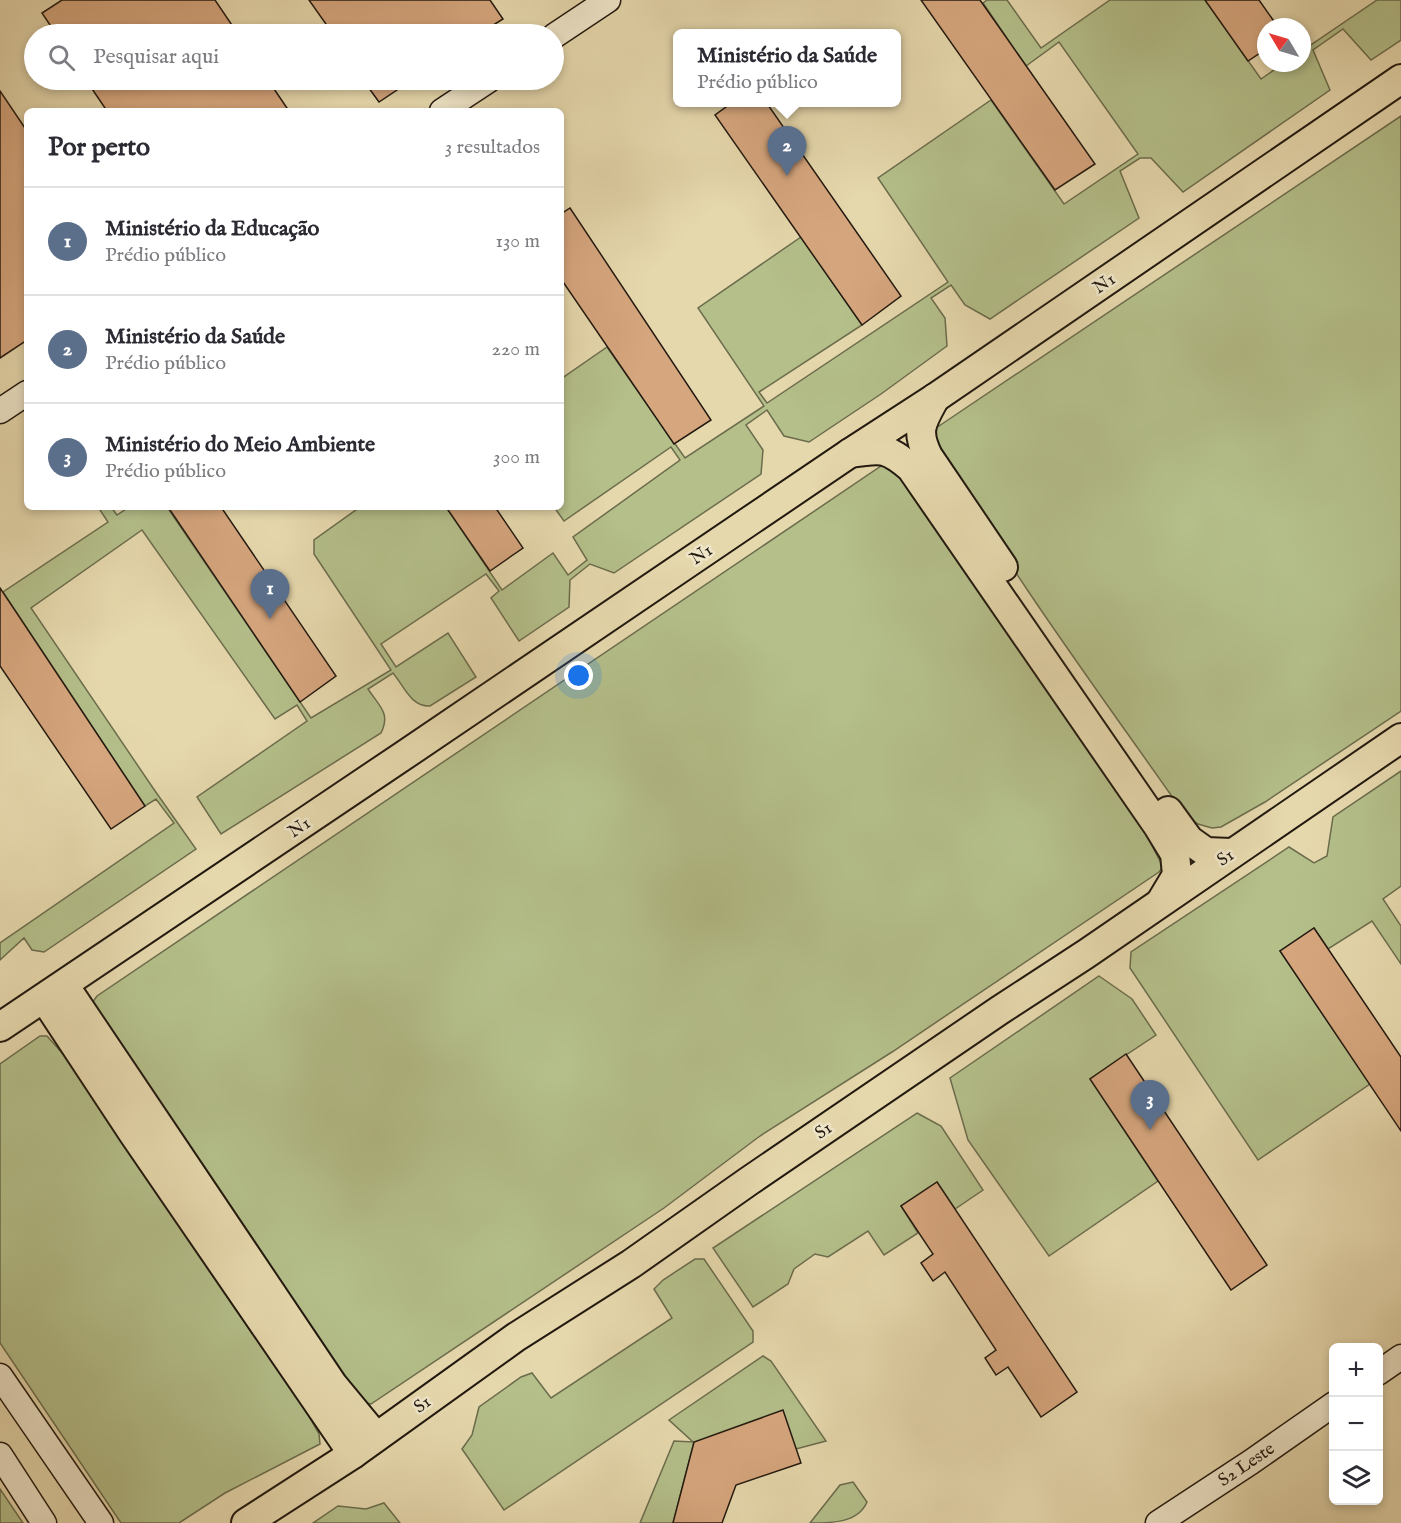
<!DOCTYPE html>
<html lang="pt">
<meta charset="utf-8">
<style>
body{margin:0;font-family:"IM FELL English",serif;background:#f2f2f3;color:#2b2b33}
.controls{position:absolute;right:18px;bottom:18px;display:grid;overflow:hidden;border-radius:9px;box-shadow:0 3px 9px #0003}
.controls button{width:54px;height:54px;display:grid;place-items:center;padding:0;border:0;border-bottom:2px solid #e1e1e2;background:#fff;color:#2b2b33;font:30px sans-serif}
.compass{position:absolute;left:1257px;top:18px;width:54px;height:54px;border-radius:50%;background:#fff;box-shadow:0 3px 9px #0003;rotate:308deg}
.you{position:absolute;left:579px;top:676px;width:21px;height:21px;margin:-15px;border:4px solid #fff;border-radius:50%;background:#1a73e8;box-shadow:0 0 0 9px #1a73e833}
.badge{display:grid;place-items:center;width:39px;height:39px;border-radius:50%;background:#2563eb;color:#fff;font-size:20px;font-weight:700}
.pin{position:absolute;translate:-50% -50px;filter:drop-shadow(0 2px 3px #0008)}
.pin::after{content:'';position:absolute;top:32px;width:21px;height:18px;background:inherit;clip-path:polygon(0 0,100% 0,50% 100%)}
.popup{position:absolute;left:673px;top:29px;width:228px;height:78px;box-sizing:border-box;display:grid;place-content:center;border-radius:9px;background:#fff;filter:drop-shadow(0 2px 4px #0005);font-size:20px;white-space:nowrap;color:#7c7c81}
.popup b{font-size:22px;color:#2b2b33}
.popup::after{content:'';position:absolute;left:50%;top:100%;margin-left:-12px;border:12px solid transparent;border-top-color:#fff}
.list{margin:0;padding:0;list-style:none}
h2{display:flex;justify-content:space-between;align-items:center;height:78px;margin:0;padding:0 24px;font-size:26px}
h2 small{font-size:20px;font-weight:400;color:#7c7c81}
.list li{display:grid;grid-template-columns:39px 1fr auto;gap:18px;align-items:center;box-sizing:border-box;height:108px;padding:0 24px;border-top:2px solid #e1e1e2}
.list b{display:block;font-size:22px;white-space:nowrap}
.list p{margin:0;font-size:20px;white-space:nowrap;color:#7c7c81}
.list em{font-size:20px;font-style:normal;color:#7c7c81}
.icon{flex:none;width:33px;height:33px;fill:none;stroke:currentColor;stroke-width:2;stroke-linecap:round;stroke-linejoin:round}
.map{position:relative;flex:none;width:1401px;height:1523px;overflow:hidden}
.search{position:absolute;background:#fff;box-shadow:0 3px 9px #0003;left:24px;top:24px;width:540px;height:66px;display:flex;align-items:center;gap:15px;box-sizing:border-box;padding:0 21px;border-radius:33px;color:#7c7c81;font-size:22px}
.panel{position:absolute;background:#fff;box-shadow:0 3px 9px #0003;left:24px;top:108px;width:540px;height:402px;border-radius:9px}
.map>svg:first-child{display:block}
.green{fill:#b4bf8a;stroke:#6b6c4c;stroke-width:1.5}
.building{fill:#d6a67e;stroke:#22190f;stroke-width:1.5}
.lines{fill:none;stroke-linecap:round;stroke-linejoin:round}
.secondary-casing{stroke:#22190f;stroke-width:27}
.trunk-casing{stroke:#22190f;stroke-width:32}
.secondary{stroke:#efe6ca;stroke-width:24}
.trunk{stroke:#e6d8ad;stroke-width:28}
.labels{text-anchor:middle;stroke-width:5;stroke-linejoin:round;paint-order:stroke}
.street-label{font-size:18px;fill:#22190f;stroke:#efe6ca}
</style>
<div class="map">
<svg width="1401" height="1523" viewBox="0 0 1401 1523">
<rect width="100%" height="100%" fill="#e6d8ad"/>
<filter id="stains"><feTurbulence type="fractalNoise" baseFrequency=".00333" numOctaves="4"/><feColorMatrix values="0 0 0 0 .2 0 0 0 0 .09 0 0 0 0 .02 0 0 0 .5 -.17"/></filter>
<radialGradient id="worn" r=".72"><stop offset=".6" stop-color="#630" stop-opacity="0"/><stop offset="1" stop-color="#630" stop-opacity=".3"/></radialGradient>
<g class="green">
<path d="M987,0H1007L1041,48L1110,0H1205L1261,79L1284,63H1302V51L1377,0H1401V40L1371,60L1343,29L1313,50L1330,90L1183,192L1151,158H1140L1120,171L1139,218L990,319L965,305L951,285L931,298L945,318L947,346L881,394L809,442L784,436L767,410L746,425L763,450L761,474L614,573L590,564L570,580L569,607L519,641L491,598L499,591L486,574L381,644L396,667L448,633L476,677L430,706C411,707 404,686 393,673L368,689C379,706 391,713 381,733L221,834L197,797L307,721L297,705L275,719L142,530L31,608L153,788L196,849L44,952L32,950L24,938L0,960V943L174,823L156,799L145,806L3,592L108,522L98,507H111L117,515L129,507H167L311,718L391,670L314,554V540L360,507H446L502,590L553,553L568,575L587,560L573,537L680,460L671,447L564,521L554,507H561V379L607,347L685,458L764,406L698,308L801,237L862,325L759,392L767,403L948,282L878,178L991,100L1064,204L1138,154L1059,42L1026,66L983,3Z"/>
<path d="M1401,116V711L1265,802L1221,827L1212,828L1198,824L1185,815C1099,692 1008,571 934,440L933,430Z"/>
<path d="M887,462L938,516L1146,834L1163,867L1159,872L892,1052L760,1136L664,1208L371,1404L362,1402L92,1003L97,996Z"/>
<path d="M1401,771V886L1383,899L1401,926V964L1372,921L1328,949L1314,928L1280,951L1370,1084L1258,1160L1130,968L1131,952L1289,847L1314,863L1327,856L1333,817Z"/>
<path d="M1099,976L1132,999L1156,1035L1090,1079L1158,1181L1049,1256L968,1140L950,1078Z"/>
<path d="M40,1036H47L87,1081L286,1376L319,1434L320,1444L225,1493L179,1523H121L0,1343V1064Z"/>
<path d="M917,1113L941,1126L983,1190L955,1209L937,1182L901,1206L918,1233L884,1255L868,1231L828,1257L815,1254L794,1269L788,1284L753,1307L713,1248Z"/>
<path d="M695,1259H704L753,1331V1342L504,1510L462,1449L472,1435L479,1407L521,1377L532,1373L551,1398L672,1318L654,1289L663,1280Z"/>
<path d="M763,1356L771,1361L826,1441L796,1449L694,1442L673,1523H640L674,1441L693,1442L669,1420Z"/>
<path d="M853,1482L867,1502C858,1523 832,1523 810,1523L840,1485Z"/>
<path d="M0,1489L23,1523H0Z"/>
<path d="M384,1503L400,1523H313L338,1506L366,1509Z"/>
</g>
<g class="building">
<path d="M62,0H215L238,34H56L42,13Z"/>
<path d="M309,0H490L503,19L479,34H333Z"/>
<path d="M921,0H980L1095,164L1055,190Z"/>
<path d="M1205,0H1259L1278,27H1266V49L1248,61Z"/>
<path d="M86,80H268L289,111H107Z"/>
<path d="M363,80H412L379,102Z"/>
<path d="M0,91L27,131V340L0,358Z"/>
<path d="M733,102H766L901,296L862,325L715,115Z"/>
<path d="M570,208L711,420L674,444L561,279V214Z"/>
<path d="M168,507H221L336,676L300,702Z"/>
<path d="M446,507H495L523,548L490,571Z"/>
<path d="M0,588L145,806L111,829L0,666Z"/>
<path d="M1314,928L1401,1057V1131L1280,951Z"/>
<path d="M1126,1054L1267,1265L1231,1290L1090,1079Z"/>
<path d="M937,1182L1077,1392L1041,1417L1008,1367L996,1375L985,1358L996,1350L945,1272L933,1281L921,1263L933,1254L901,1206Z"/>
<path d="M783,1410L801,1463L736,1485L722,1523H673L694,1442Z"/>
</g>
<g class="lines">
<g class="secondary-casing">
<g id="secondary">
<path d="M554,36L608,0"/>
<path d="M442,111L489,80"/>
<path d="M0,411L27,393"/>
<path d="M1378,1373L1401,1357"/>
<path d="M0,1376L101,1523"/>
<path d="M0,1455L44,1523"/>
<path d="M1158,1523L1251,1462L1334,1404"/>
</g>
</g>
<g class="trunk-casing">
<g id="trunk">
<path d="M935,398C922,422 915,430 928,456L1003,567"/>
<path d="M850,453C881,448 887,447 911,468L1158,826L1175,854L1177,875L1162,900"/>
<path d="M1168,811L1189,840L1206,852L1231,853"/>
<path d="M64,985L333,1385L376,1437"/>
<path d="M44,998L133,1133L353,1454"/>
<path d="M0,1027L403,756L850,453L935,398L1401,79"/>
<path d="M246,1523L353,1454L516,1337L631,1264L749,1181L1000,1010L1086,954L1401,738"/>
</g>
</g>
<use href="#secondary" class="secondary"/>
<use href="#trunk" class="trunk"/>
</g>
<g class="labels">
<g class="street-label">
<text transform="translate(1104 283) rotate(-34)" y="6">N1</text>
<text transform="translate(701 554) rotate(-34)" y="6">N1</text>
<text transform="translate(299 827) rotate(-34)" y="6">N1</text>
<text transform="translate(1225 857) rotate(-34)" y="6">S1</text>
<text transform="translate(823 1130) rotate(-34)" y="6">S1</text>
<text transform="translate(422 1404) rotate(-36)" y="6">S1</text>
<text transform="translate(1246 1464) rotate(-34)" y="6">S2 Leste</text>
</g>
</g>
<rect width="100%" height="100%" filter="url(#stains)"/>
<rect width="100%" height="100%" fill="url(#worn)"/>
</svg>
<div class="controls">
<button>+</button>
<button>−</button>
<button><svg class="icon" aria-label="layers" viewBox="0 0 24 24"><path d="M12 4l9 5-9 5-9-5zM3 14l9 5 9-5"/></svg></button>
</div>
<svg class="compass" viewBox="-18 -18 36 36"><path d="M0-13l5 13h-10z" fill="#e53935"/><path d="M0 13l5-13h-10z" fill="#7c7c81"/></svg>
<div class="you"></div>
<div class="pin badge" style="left:270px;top:619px;background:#5c6f8a">1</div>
<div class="pin badge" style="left:787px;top:176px;background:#5c6f8a">2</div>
<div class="popup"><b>Ministério da Saúde</b>Prédio público</div>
<div class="pin badge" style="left:1150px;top:1130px;background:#5c6f8a">3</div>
<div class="search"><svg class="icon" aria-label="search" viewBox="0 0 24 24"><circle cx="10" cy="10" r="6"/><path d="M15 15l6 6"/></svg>Pesquisar aqui</div>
<section class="panel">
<h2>Por perto<small>3 resultados</small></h2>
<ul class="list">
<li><span class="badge" style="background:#5c6f8a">1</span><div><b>Ministério da Educação</b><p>Prédio público</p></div><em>130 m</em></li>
<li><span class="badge" style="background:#5c6f8a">2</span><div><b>Ministério da Saúde</b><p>Prédio público</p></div><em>220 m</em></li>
<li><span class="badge" style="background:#5c6f8a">3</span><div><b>Ministério do Meio Ambiente</b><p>Prédio público</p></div><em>300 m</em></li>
</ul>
</section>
</div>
